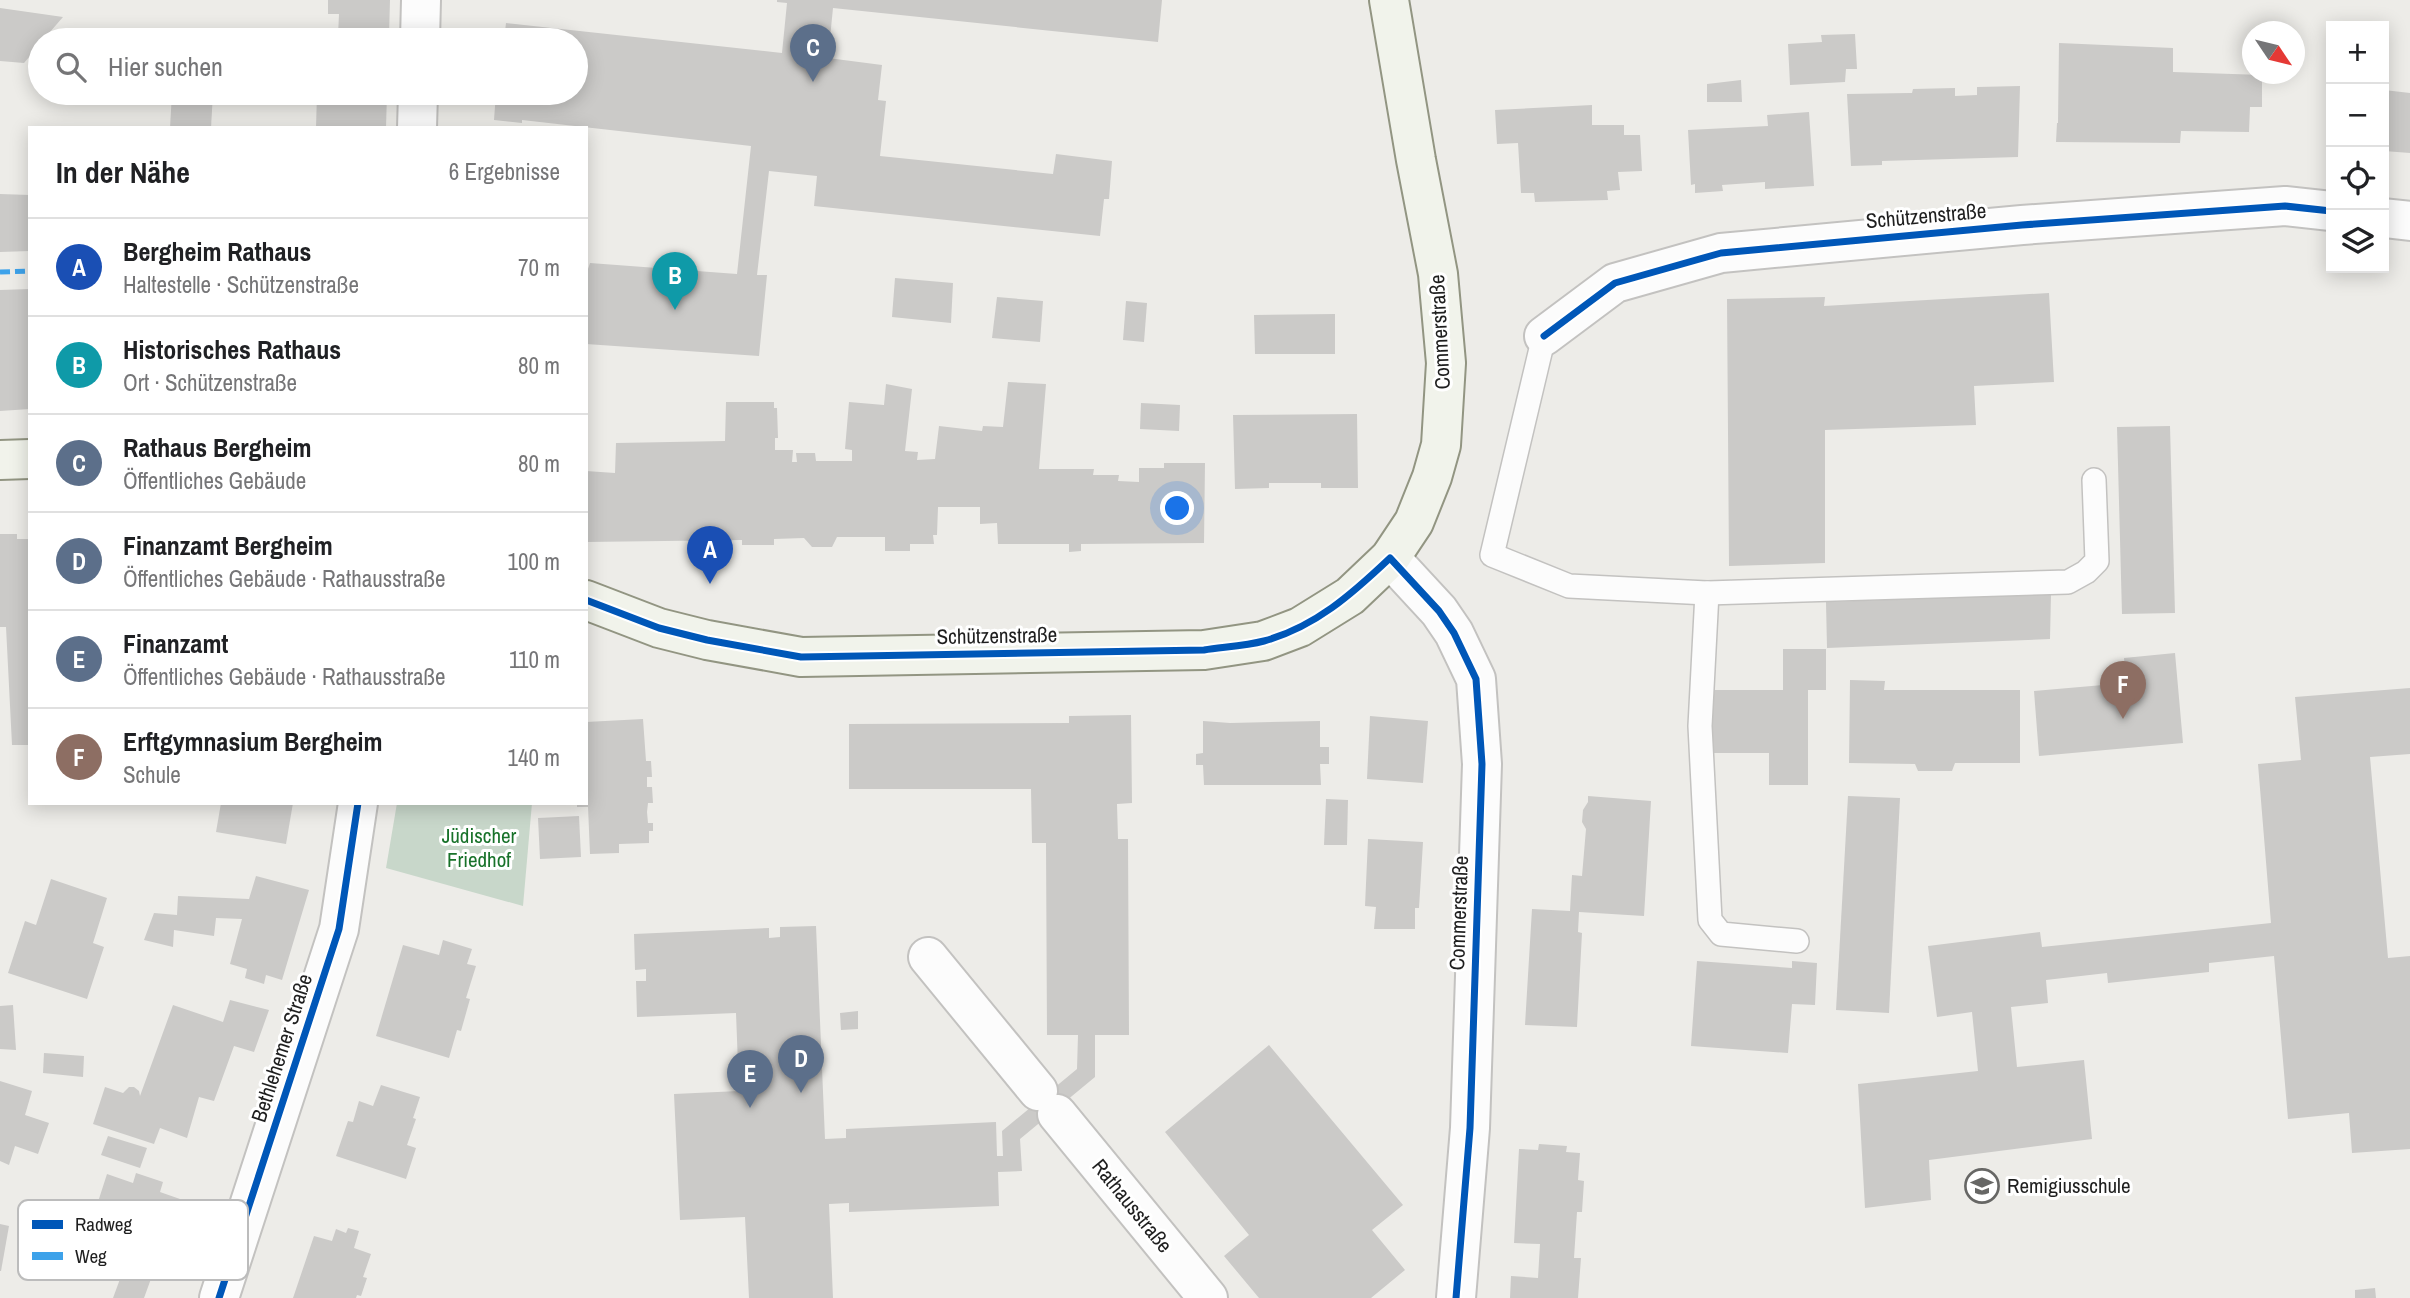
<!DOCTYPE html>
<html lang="de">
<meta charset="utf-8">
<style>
body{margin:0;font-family:"Archivo Narrow",sans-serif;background:#f6f6f6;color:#202124}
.controls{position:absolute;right:21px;top:21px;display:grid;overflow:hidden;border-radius:0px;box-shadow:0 4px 18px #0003}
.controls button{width:63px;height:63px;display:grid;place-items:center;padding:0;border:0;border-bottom:2px solid #e0e0e0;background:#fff;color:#202124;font:35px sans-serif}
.compass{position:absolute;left:2242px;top:21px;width:63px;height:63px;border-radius:50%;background:#fff;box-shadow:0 4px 18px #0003;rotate:125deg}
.you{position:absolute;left:1178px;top:509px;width:24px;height:24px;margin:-18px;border:5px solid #fff;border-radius:50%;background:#1a73e8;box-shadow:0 0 0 10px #1a73e833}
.badge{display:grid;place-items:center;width:46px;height:46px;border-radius:50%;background:#db2777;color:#fff;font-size:23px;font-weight:700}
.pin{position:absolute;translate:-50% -58px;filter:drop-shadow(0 2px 4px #0008)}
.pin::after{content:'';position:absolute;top:37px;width:24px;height:21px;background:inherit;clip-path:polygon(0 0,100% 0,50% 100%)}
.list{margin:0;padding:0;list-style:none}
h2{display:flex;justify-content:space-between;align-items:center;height:91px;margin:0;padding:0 28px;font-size:30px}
h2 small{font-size:23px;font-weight:400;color:#757577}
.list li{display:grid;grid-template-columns:46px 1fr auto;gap:21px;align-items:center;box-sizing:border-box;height:98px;padding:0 28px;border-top:2px solid #e0e0e0}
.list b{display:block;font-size:26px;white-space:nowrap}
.list p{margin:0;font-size:23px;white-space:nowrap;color:#757577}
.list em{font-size:23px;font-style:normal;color:#757577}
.icon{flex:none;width:38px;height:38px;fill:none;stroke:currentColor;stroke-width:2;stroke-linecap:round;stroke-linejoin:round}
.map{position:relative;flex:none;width:2410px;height:1298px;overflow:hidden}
.search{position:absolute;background:#fff;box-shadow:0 4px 18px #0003;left:28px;top:28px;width:560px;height:77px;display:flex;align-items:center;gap:18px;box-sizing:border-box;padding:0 24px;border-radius:38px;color:#757577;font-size:26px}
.panel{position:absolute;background:#fff;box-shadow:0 4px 18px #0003;left:28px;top:126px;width:560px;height:679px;border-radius:0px}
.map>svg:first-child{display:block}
.cemetery{fill:#c8d7ca}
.building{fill:#cbcac8}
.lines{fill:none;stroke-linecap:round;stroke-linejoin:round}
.lane-casing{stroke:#c3c2c0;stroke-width:26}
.street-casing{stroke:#c3c2c0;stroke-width:42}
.secondary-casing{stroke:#929582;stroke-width:42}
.lane{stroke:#fcfcfc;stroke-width:23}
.street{stroke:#fcfcfc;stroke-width:38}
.secondary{stroke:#f1f3eb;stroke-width:38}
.quiet{stroke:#3da2ea;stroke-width:5;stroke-dasharray:10 5;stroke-linecap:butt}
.cycleway-casing{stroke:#fff;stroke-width:11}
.cycleway{stroke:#0057b8;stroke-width:7}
.labels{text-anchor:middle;stroke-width:6;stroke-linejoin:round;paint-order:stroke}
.street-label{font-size:21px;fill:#1f1f1f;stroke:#fff}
.park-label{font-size:21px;fill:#18722a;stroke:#fff}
.poi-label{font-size:21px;fill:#1f1f1f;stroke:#fff;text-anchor:start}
.key{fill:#fff;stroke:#bcbcbc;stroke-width:2}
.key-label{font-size:19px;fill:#1f1f1f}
</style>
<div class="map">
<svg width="2410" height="1298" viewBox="0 0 2410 1298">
<rect width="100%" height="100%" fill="#edece8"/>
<path class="cemetery" d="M397,803H532L523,906L386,868Z"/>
<g class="building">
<path d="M328,0H390L389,36H365L364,40H344L345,35L338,36L339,14H328Z"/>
<path d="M777,0H1162L1158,42L833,8L828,58L882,65L878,100L886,101L880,156L1053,174L1056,154L1112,161L1109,199H1104L1100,236L814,206L817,176L769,171L757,275H767L759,356L586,344V275L590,263L737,274L751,146L522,120V123L494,120L496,93H576V40H504L506,23L782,53L787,3L777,2Z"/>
<path d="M0,8L63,17L43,40H40V44L24,63L0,61Z"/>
<path d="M280,32L329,34V40H279Z"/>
<path d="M1855,34L1857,69H1846L1845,82L1790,85L1788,44L1822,42L1821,35Z"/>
<path d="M2059,43L2173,48V72L2262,75V107H2250L2249,132L2181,131L2180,143L2056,142L2057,123H2058Z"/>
<path d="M1741,80L1742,102H1707V84Z"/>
<path d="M2020,86L2018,157L1882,161V165L1851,166L1847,94L1909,93H1912L1913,89L1955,88V96L1977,95V87Z"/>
<path d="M2384,90L2410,93V153L2384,151Z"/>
<path d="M172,93H213L211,128H170Z"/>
<path d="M317,93H387L386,128H316Z"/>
<path d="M1592,105V125H1624V135H1640L1642,171L1618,172L1620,190L1607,191L1608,200L1535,202L1534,193H1521L1518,143L1497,144L1495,110Z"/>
<path d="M1809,112L1814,186L1765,189V182L1722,185L1723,191L1695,193V184L1691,185L1688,130L1768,126L1767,115Z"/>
<path d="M0,194L30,195V251L0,252Z"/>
<path d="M895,278L953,283L951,323L892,317Z"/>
<path d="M30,289V409L0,411V290Z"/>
<path d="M2049,293L2054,382L1974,386L1976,425L1825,430V563L1729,566L1727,299L1825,297L1824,306Z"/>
<path d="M997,297L1043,301L1040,342L992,338Z"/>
<path d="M1126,301L1147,303L1144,342L1123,340Z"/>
<path d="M1335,314V354H1255L1254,315Z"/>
<path d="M1008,382L1046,384L1039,469H1094L1093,475H1119L1118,481L1139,482V468H1164V463H1205L1204,543L1081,544V551L1069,552V544H998L997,523L980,524V507H938L937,535H933L934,544H910V551H885V537H837L832,547H812L804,538L774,539V545H742V540L586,542V471L615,473L616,443L725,441L726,402H774V408H777L778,438H775V450H793L792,462H797L796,453H815L816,461H852V450L845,449L849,402L884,405L886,384L912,389L905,451L918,452L917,460L935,459L939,426L982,431L983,426L1003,427Z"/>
<path d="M1141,403L1180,405L1179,431L1140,429Z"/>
<path d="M1357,414L1358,488H1321V483H1269V488L1235,489L1233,415Z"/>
<path d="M2170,426L2175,613L2122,614L2117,427Z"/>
<path d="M0,534H17V539H30V745H12L6,627H0Z"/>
<path d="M2051,594L2050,639L1827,648L1826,602Z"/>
<path d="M1783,649H1826V690H1808V785H1769V753H1710V690H1783Z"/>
<path d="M2175,653L2183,743L2039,756L2034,691L2126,683L2124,658Z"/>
<path d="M1850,680L1885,681L1884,690H2020V763H1955L1952,771H1918L1915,764L1849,763Z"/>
<path d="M2410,688V754L2370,757L2388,958L2410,956V1149L2352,1153L2349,1113L2288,1119L2274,956L2209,963V972L2108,983L2107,973L2046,980L2048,1003L2011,1007L2017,1067L2084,1060L2092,1139L1929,1160L1931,1200L1865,1208L1858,1084L1978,1071L1972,1012L1937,1017L1928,946L2040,932L2042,947L2271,923L2258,764L2301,760L2295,697Z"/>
<path d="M1131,715L1132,803L1117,804L1118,839H1128L1129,1035H1095V1077L1020,1139L1022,1171L998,1172L999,1206L849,1212V1203L829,1204L833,1298H749L745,1217L680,1220L674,1094L739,1091L736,1013L637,1017L636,981H646V969L635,970L634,934L769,928V938L780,937V927L816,926L825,1139L846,1138V1129L996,1122L997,1156H1003L1002,1131L1077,1069L1078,1035H1047L1046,843H1032L1031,789H849V724L1069,723V716Z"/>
<path d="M1370,716L1428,721L1423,783L1367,779Z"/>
<path d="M643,719L646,761H651L652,777H647V787H652L653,803H648L647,812L648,823H653V831H649V843L619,844V853L590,854L588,807H577V803H586L587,795L586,722Z"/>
<path d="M1203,721L1230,723L1320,721V747H1329V764H1320L1321,785H1204L1203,765H1196V754L1203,753Z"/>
<path d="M1588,796L1651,801L1644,916L1579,912L1578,932L1582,933L1577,1027L1525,1025L1532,909L1570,911L1572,875L1582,876L1586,829L1582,822L1583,810L1588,802Z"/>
<path d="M1848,796L1900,798L1889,1013L1836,1010Z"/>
<path d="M1326,799L1348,800L1347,845H1324Z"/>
<path d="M221,803H293L286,844L216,832Z"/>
<path d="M579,816L581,857L540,859L538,818Z"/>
<path d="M1368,839L1423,842L1419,908H1415V929H1374L1376,907L1365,906Z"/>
<path d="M256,876L309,890L282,980L266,975L264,984L245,978L247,969L230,964L242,919L216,918L214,936L174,930L173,947L144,940L154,913L177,915L178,896L249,899Z"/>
<path d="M51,879L107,898L93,943L104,947L87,999L8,973L25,921L36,925Z"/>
<path d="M443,940L472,949L467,964L476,966L466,998L470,999L461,1031L457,1030L449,1058L376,1036L403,945L439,955Z"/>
<path d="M1697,961L1792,968V961L1817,963L1815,1005L1792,1004L1788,1053L1691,1046Z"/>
<path d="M230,1000L269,1010L254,1052L234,1046L214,1101L199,1097L187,1138L160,1128L154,1144L93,1124L105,1087L123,1093L129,1087H134L139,1091L140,1096L173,1005L223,1022Z"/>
<path d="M13,1005L16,1050L0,1049V1006Z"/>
<path d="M858,1011V1029L841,1030L840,1013Z"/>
<path d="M1269,1045L1403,1205L1372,1230L1405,1270L1371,1298H1259L1224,1256L1249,1235L1165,1132Z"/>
<path d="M44,1053L84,1056L83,1077L43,1073Z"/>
<path d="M0,1081L32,1091L25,1115L49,1123L38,1154L15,1146L9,1165L0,1161Z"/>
<path d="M381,1085L420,1097L413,1118L416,1119L407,1145L416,1148L406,1179L336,1156L348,1121L353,1122L359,1101L373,1106Z"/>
<path d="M108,1136L147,1148L140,1168L101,1155Z"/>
<path d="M1539,1144L1567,1146L1566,1152L1580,1153L1578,1180L1584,1181L1582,1212H1577L1574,1258H1581L1578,1298H1510L1511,1276L1538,1278L1540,1244L1514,1243L1519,1149L1538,1150Z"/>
<path d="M136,1173L163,1182L160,1192L180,1199L144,1298H113L120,1279L76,1264L94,1204L97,1205L107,1174L133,1183Z"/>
<path d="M0,1224L9,1226L1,1271H0Z"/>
<path d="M348,1228L359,1231L354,1248L371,1254L363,1277L367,1278L361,1296L357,1295L356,1298H293L314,1236L332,1241L336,1229L346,1233Z"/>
<path d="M2375,1288L2376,1298H2355V1290Z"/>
</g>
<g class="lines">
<g class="lane-casing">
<g id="lane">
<path d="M1544,336L1492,555L1569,586L1707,593L2068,582L2086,572L2097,561L2094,480"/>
<path d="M1707,593L1700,726L1710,920L1721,934L1797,941"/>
</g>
</g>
<g class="street-casing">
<g id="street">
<path d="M420,40L421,0"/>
<path d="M417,128L418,93"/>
<path d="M2384,218L2410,221"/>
<path d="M1544,336L1615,283L1721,253L2022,225L2285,206L2331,211"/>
<path d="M1390,558L1439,611L1454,633L1476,679L1482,764L1470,1128L1456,1298"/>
<path d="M928,957L1038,1091"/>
<path d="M1057,1114L1208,1298"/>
<path d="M219,1298L339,929L358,803"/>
</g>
</g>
<g class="secondary-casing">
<g id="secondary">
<path d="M0,460L30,459"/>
<path d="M586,600L659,628L707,640L801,657L1204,650L1263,641L1300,627L1350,596L1390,558L1414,522L1432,477L1441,445L1446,363L1438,274L1416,160L1389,0"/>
</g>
</g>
<use href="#lane" class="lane"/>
<use href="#street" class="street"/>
<use href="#secondary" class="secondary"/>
<path class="quiet" d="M0,272L30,271"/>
<g class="cycleway-casing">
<g id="cycleway">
<path d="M1544,336L1615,283L1721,253L2022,225L2285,206L2331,211"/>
<path d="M586,600L659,628L707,640L801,657L1204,650C1223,647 1245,646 1264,641C1315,627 1352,594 1390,558L1439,611L1454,633L1476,679L1482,764L1470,1128L1456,1298"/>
<path d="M219,1298L339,929L358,803"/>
</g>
</g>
<use href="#cycleway" class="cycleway"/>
</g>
<defs>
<g id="school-ring" transform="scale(1.75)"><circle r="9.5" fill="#fff" stroke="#676765" stroke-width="1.5"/><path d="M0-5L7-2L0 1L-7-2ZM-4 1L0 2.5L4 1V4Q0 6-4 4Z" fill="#676765"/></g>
</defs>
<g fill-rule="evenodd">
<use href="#school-ring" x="1982" y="1186"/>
</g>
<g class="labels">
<g class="street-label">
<text transform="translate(1926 216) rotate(-5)" y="7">Schützenstraße</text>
<text transform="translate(1440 332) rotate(-93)" y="7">Commerstraße</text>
<text transform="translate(997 636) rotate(-1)" y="7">Schützenstraße</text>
<text transform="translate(1459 913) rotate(-88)" y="7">Commerstraße</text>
<text transform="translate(282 1048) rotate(-72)" y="7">Bethlehemer Straße</text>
<text transform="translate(1132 1206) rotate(51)" y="7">Rathausstraße</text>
</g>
<g class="park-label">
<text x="479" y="843">Jüdischer<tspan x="479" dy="24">Friedhof</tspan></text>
</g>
<g class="poi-label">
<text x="2007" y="1193">Remigiusschule</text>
</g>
</g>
<rect x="18" y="1200" width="230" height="80" rx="10" class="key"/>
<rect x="32" y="1220" width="31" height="9" fill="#0057b8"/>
<rect x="32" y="1252" width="31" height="8" fill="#3da2ea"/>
<g class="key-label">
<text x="75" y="1231">Radweg</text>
<text x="75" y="1263">Weg</text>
</g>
</svg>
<div class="controls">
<button>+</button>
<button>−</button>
<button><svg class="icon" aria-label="locate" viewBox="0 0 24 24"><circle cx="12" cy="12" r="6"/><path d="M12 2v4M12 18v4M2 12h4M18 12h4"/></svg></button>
<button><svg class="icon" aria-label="layers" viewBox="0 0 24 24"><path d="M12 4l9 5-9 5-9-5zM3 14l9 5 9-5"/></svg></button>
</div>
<svg class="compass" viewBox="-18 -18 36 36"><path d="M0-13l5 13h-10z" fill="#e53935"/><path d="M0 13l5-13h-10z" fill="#757577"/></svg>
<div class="you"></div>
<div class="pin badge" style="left:710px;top:584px;background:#1a4fb4">A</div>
<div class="pin badge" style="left:675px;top:310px;background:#0f9aa8">B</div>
<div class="pin badge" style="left:813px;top:82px;background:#5c6f8a">C</div>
<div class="pin badge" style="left:801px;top:1093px;background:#5c6f8a">D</div>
<div class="pin badge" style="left:750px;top:1108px;background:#5c6f8a">E</div>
<div class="pin badge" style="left:2123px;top:719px;background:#8d6e63">F</div>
<div class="search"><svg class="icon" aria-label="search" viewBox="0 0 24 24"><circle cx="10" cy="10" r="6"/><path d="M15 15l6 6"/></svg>Hier suchen</div>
<section class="panel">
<h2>In der Nähe<small>6 Ergebnisse</small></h2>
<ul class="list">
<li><span class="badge" style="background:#1a4fb4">A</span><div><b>Bergheim Rathaus</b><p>Haltestelle · Schützenstraße</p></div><em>70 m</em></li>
<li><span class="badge" style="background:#0f9aa8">B</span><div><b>Historisches Rathaus</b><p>Ort · Schützenstraße</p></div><em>80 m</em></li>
<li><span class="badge" style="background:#5c6f8a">C</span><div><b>Rathaus Bergheim</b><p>Öffentliches Gebäude</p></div><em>80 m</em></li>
<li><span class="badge" style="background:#5c6f8a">D</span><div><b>Finanzamt Bergheim</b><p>Öffentliches Gebäude · Rathausstraße</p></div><em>100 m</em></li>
<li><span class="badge" style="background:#5c6f8a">E</span><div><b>Finanzamt</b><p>Öffentliches Gebäude · Rathausstraße</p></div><em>110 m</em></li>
<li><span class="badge" style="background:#8d6e63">F</span><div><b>Erftgymnasium Bergheim</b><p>Schule</p></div><em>140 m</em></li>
</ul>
</section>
</div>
